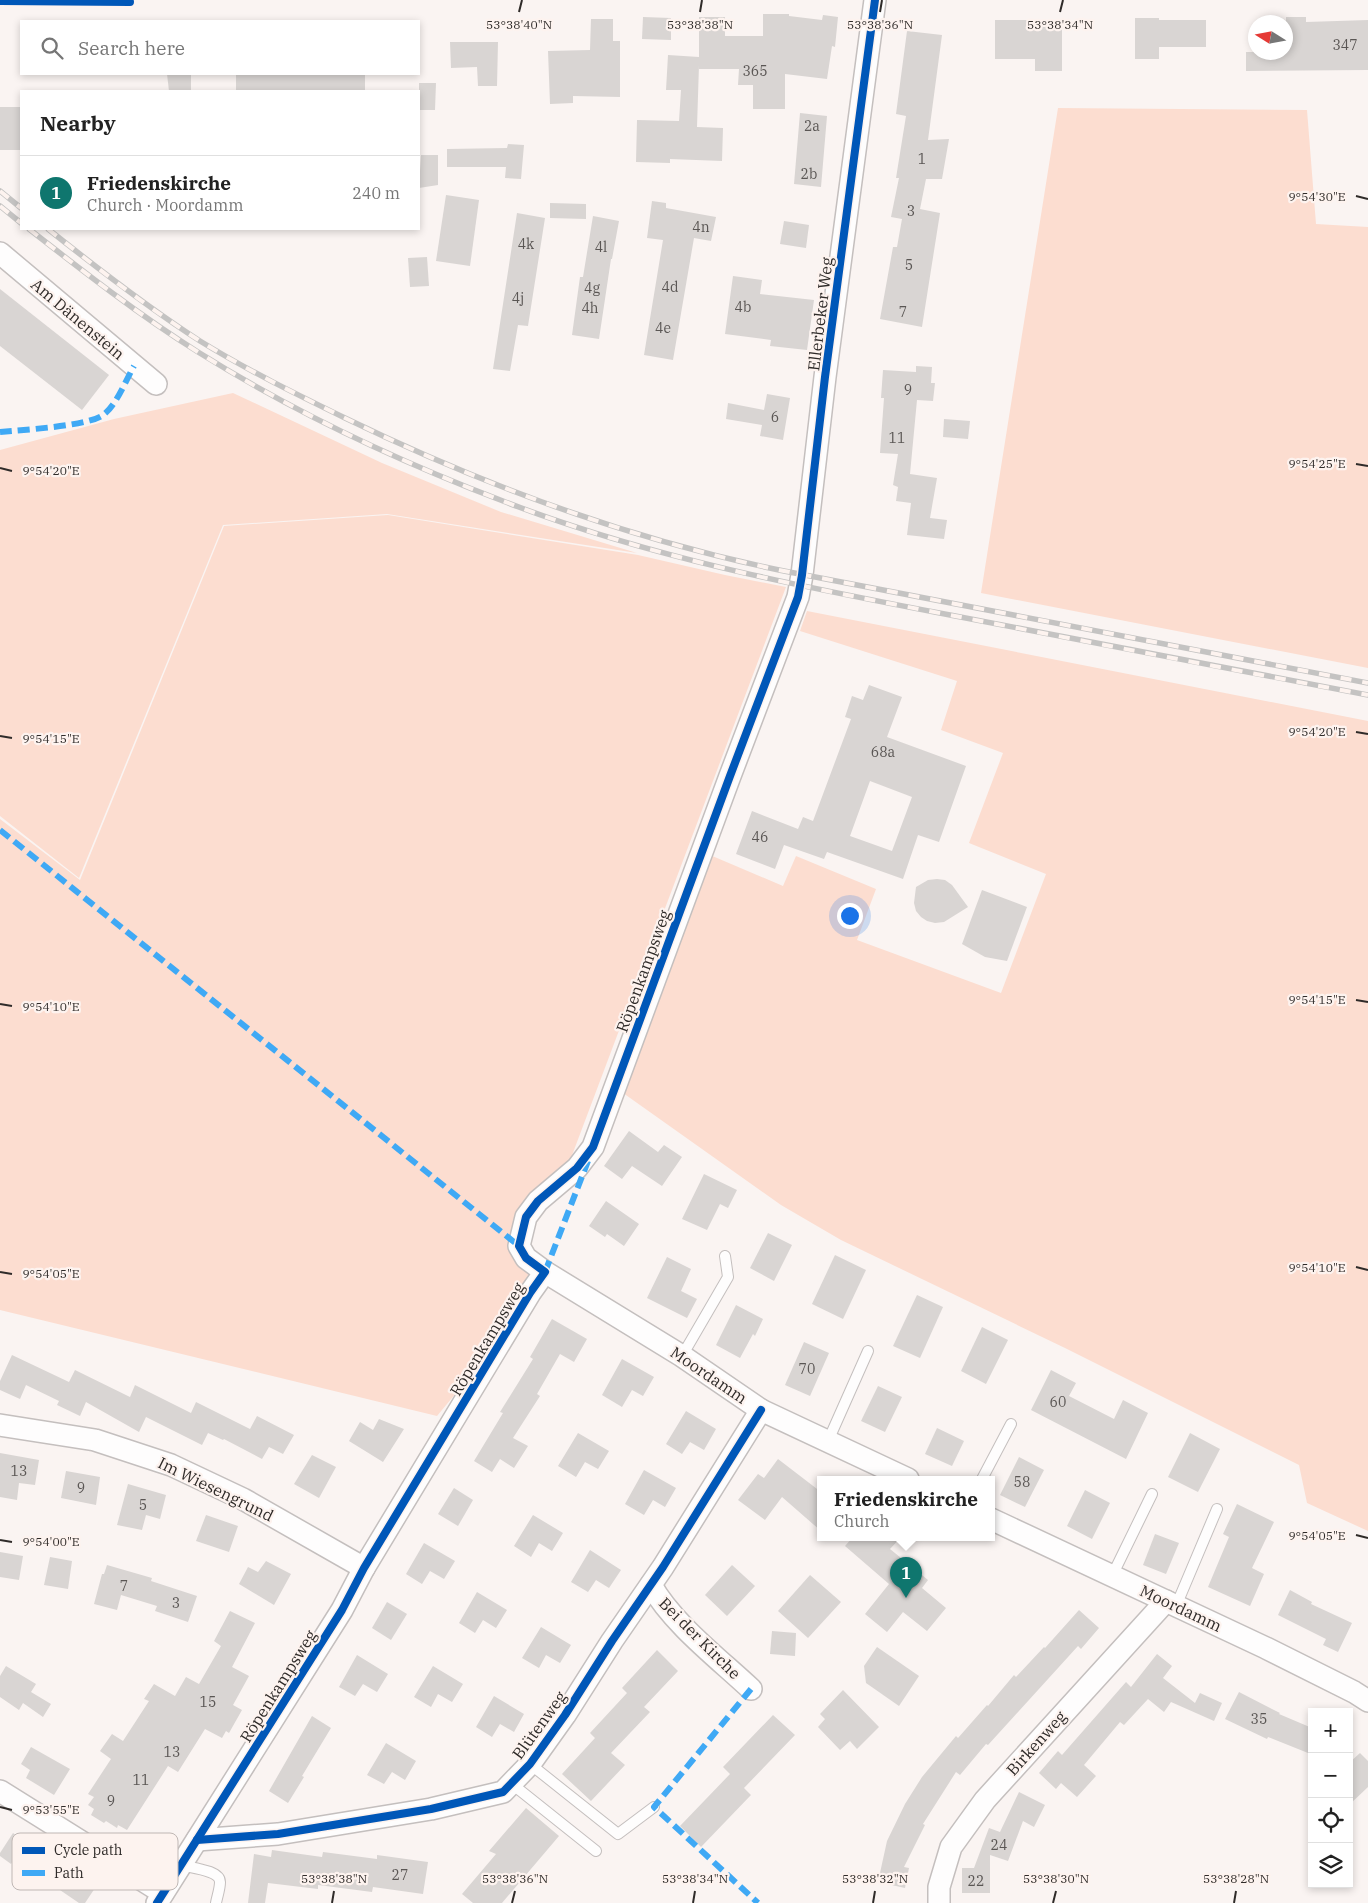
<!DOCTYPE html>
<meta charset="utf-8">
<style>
body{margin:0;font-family:"IBM Plex Serif",serif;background:#f6f6f6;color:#222}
.controls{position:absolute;right:15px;bottom:15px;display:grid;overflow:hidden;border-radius:0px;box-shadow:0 2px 8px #0003}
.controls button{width:45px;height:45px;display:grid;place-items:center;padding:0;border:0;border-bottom:1px solid #e0e0e0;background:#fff;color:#222;font:25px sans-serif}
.compass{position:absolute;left:1248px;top:15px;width:45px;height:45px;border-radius:50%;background:#fff;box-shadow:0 2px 8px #0003;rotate:281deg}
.you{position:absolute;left:849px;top:915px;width:18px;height:18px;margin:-12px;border:4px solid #fff;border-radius:50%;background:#1a73e8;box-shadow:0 0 0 8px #1a73e833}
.badge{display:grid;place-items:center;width:32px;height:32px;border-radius:50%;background:#0f766e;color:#fff;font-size:16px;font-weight:700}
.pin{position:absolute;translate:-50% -41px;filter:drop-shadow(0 1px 2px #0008)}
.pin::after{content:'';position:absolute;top:26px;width:18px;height:15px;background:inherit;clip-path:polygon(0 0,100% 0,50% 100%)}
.popup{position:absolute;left:817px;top:1476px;width:178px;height:65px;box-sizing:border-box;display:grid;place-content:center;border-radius:0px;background:#fff;filter:drop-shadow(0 1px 4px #0005);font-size:16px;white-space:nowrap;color:#767676}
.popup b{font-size:19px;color:#222}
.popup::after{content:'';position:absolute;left:50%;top:100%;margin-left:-10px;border:10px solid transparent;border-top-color:#fff}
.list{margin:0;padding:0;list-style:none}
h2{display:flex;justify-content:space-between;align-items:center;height:65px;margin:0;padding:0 20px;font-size:21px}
h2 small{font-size:16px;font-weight:400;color:#767676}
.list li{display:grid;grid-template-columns:32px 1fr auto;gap:15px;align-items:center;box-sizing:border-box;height:75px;padding:0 20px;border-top:1px solid #e0e0e0}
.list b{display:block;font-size:19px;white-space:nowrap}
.list p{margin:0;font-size:16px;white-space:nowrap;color:#767676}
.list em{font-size:16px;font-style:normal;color:#767676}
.icon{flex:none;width:28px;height:28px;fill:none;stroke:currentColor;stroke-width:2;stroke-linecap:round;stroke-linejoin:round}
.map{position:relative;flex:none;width:1368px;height:1903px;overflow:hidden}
.search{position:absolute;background:#fff;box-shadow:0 2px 8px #0003;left:20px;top:20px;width:400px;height:55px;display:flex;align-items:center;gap:12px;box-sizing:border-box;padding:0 18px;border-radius:0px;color:#767676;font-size:19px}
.panel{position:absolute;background:#fff;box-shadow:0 2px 8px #0003;left:20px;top:90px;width:400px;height:140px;border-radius:0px}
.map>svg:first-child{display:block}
.green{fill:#fcddd0}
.building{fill:#d9d5d3;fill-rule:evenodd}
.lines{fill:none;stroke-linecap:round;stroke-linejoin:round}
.lane-casing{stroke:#c4bfbe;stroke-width:12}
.street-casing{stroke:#c4bfbe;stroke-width:24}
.lane{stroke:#fefdfd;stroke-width:10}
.street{stroke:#fefdfd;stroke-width:21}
.rail-casing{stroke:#c4c3c2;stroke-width:5.5}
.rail{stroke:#fdf3ef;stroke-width:4;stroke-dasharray:11;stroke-linecap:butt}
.quiet{stroke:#3fa9f5;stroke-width:6;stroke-dasharray:12 6;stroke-linecap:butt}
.cycleway-casing{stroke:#fdf3ef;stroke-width:11}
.cycleway{stroke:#0057b8;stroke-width:8}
.ticks{fill:none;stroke:#2f2b29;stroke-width:2}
.labels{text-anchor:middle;stroke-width:4.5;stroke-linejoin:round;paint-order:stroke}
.number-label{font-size:14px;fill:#5a5654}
.street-label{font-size:16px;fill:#2f2b29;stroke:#fdf3ef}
.key{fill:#fdf3ef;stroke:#bfb7b4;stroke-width:1}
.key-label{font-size:14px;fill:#2f2b29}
.ticks-label{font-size:12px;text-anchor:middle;fill:#2f2b29;stroke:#fdf3ef;stroke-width:4.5;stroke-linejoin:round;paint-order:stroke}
</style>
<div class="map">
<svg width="1368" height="1903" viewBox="0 0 1368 1903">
<rect width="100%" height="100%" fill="#faf4f2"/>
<g class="green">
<path d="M1058,108L1307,110L1316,224L1368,227V668L981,593Z"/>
<path d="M233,393L382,463L501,512L637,553L387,514L223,525L79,878L0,816V450L114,419Z"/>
<path d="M388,515L638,555L725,575L786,587L568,1166L521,1219L544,1287L437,1416L0,1310V819L80,880L224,526Z"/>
<path d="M807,611L1368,721V1531L1307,1503L1299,1465L1065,1348L841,1240L781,1205L616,1088L710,855L783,886L796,856L876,889L857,940L1001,993L1046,874L969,843L1003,753L941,730L957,681L800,631Z"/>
</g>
<g class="building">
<path d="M763,14H789V16L822,20L823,15L838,17L835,47L832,46L827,79L785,74V109H753V85H738L739,69H699V65L697,127L723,128L722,161L670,159V163L636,162L637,120L679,121L681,90H666L668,55L699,57V17H725V36H763Z"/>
<path d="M643,17L671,18V40L642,39Z"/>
<path d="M1286,17H1306V22L1368,20V70L1246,71V52H1286Z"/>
<path d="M1135,18H1159V20H1206V47H1159V59H1135Z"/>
<path d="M591,19H613V41H620V97L573,96V103L550,104L548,51L590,50Z"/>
<path d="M995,20H1062V71H1035V59H995Z"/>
<path d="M907,31L942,35L928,140L949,139L942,179H926L920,209L940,213L922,327L880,319L893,247H897L902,219L891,217L899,178H896L906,116L896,114Z"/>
<path d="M450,42H498L497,86H478L477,67L451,68Z"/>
<path d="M167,74H191V91H169Z"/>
<rect x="236" y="74" width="129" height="17"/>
<path d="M419,83H436L435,110H419Z"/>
<rect x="0" y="107" width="21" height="43"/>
<path d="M800,113L827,116L821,187L794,184Z"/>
<path d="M508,144L524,145L521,179L505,178L506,167H447V149L507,148Z"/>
<path d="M421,155H438V185L419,188Z"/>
<path d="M446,195L479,200L470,266L436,261Z"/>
<path d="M652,201L666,203V208L716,217L711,241L694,238L673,360L644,355L663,240L647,238Z"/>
<path d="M550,203L586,204V219L550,218Z"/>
<path d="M517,213L545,218L528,326L518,325L510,371L493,369Z"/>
<path d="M593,216L619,221L612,259H611L599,339L572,335L580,277H583Z"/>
<path d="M784,221L809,225L806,248L780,244Z"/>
<path d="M427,257L429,286L410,287L408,258Z"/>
<path d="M733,276L762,280L760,294L814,300L807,350L770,346L771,340L725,334Z"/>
<path d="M0,289L109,375L82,410L0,346Z"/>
<path d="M916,366L932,367L931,383H935L933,401L917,400L910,474L937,478L930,518L947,520L944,539L907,535L911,503L896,501L898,487L893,485L898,454L880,453L884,398H881L883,370L916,372Z"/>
<path d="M767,394L790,398L783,440L760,436L762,425L726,419L728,403L764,410Z"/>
<path d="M944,419L970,421L968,439L943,437Z"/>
<path d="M869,685L902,697L887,737L966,766L939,842L918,835L903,879L827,852L824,859L784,845L775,869L736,854L752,811L798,829L803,817L813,821L851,719L845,717L852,696L863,700ZM870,781L912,797L892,851L850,836Z"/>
<path d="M937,879L945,880L952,885L968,907L944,922L935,923L927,921L921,917L916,911L914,903L916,887L928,880Z"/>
<path d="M982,890L1027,907L1007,961L985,957L962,944Z"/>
<path d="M629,1131L658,1152L664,1145L682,1157L662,1186L632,1166L622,1179L604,1166Z"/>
<path d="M704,1174L737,1190L728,1208L720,1204L707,1230L682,1219Z"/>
<path d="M606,1201L639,1224L624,1246L607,1234L605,1237L589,1226Z"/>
<path d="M768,1233L792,1245L774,1281L750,1268Z"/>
<path d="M835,1255L866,1270L843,1319L812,1304Z"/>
<path d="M667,1257L691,1269L681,1291L697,1299L687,1318L647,1298Z"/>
<path d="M917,1295L943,1307L920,1358L893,1346Z"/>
<path d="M736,1305L763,1319L755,1336L753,1334L740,1358L716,1345Z"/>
<path d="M552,1319L587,1339L574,1362L560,1354L537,1394L540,1396L513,1438L528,1446L514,1468L500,1459L492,1472L474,1461L503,1413L500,1412L533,1359L530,1357Z"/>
<path d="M982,1327L1008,1340L986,1384L961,1371Z"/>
<path d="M804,1342L829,1353L810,1396L785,1385Z"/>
<path d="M12,1355L69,1382L75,1370L130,1397L135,1385L191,1413L196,1402L250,1429L257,1416L294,1435L283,1454L269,1447L262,1459L224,1439L223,1440L208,1433L202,1445L146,1417L139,1432L86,1402L80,1416L57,1405L59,1401L26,1385L20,1399L0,1390V1381Z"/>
<path d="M622,1359L654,1377L643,1396L632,1390L622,1407L602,1395Z"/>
<path d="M1051,1370L1076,1383L1069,1396L1114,1419L1123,1400L1148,1413L1126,1459L1031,1410Z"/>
<path d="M878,1386L902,1397L885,1432L861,1421Z"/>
<path d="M686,1411L716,1429L704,1450L690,1442L682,1454L666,1444Z"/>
<path d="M379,1419L404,1429L383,1462L349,1441L360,1422L373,1430Z"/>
<path d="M937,1428L964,1441L952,1466L925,1454Z"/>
<path d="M578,1433L609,1451L598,1469L585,1462L576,1477L558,1466Z"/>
<path d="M1190,1433L1220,1449L1198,1492L1168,1477Z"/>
<path d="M0,1453L39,1460L35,1485L19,1483L17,1500L0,1497Z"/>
<path d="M312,1455L336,1467L319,1498L294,1484Z"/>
<path d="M1019,1457L1044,1470L1025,1507L1000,1495Z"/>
<path d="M778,1459L821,1492V1531L782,1497L765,1520L738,1500L758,1474L764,1478Z"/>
<path d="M644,1470L676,1488L665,1507L653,1500L644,1515L625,1504Z"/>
<path d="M66,1471L100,1477L96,1505L61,1498Z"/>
<path d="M128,1484L166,1495L160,1519L146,1515L142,1530L117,1525Z"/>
<path d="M454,1488L473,1500L458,1526L438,1514Z"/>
<path d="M1085,1490L1110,1503L1092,1539L1067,1526Z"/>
<path d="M1237,1504L1274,1522L1252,1568L1264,1574L1250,1606L1208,1587L1229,1537L1223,1534Z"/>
<path d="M206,1515L238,1526L229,1552L196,1541Z"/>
<path d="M533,1515L563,1533L552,1551L539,1543L531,1557L514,1546Z"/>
<path d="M1155,1534L1179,1543L1166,1574L1143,1565Z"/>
<path d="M853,1537H901L890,1549L928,1580L922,1588L946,1608L927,1631L903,1612L887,1632L865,1614L889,1584L845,1546Z"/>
<path d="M424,1543L455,1561L444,1579L430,1571L422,1584L406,1574Z"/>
<path d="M590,1550L621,1570L609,1588L596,1580L588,1592L571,1582Z"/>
<path d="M0,1552L23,1556L19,1580L0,1577Z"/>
<path d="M50,1557L72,1561L68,1589L44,1585Z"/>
<path d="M266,1561L291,1574L274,1605L239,1584L248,1567L258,1572Z"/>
<path d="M107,1565L152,1578L151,1581L197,1596L188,1622L155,1611L157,1606L121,1595L117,1610L94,1604L102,1574H104Z"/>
<path d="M732,1565L755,1586L727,1616L705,1595Z"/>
<path d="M810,1575L841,1602L808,1638L778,1611Z"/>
<path d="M1290,1590L1312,1602L1311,1604L1352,1623L1338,1652L1323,1645L1326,1639L1278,1615Z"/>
<path d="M477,1592L507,1610L496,1628L483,1620L475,1633L459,1623Z"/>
<path d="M387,1602L407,1614L391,1640L372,1628Z"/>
<path d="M1079,1610L1099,1628L1081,1649L1078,1646L988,1745L986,1744L960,1775L956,1772L923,1824L925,1825L904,1867L909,1868L905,1888L878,1882L887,1841L905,1804L922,1777L956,1736L958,1738L987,1705L988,1706L1014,1675L1016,1677L1044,1647L1045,1648Z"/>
<path d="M230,1611L255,1623L232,1667L249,1676L233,1705L242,1710L229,1733L226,1731L222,1738L205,1729L178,1772L168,1766L127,1830L118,1825L117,1828L106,1821L104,1823L91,1815L94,1809L88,1805L94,1797L88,1794L111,1759L100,1751L112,1734L123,1741L149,1701L144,1699L154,1684L175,1696L186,1677L199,1684L221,1646L214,1641Z"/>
<path d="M541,1627L571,1645L560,1663L546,1655L539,1668L522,1658Z"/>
<path d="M772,1631L796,1633L795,1656L770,1654Z"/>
<path d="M877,1647L919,1676L899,1706L866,1683L864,1666Z"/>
<path d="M657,1650L678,1671L644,1707L650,1712L611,1753L625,1765L591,1801L562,1774L595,1738L590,1733L627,1693L622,1688Z"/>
<path d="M1157,1654L1172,1666L1163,1678L1195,1703L1200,1693L1222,1703L1214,1721L1171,1702L1164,1712L1148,1699L1124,1725L1120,1722L1084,1765L1096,1776L1077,1797L1061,1783L1056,1789L1039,1773L1058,1751L1062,1755L1126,1682L1131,1687Z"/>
<path d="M357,1655L388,1674L377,1692L363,1684L355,1696L339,1687Z"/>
<path d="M6,1666L36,1684L31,1692L51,1704L43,1717L23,1703L19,1710L0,1697V1676Z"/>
<path d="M433,1666L463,1684L452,1702L438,1694L431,1707L414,1697Z"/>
<path d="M843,1690L879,1727L857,1749L850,1741L840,1750L818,1727L825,1719L820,1714Z"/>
<path d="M1239,1692L1280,1713L1279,1714L1312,1728V1744L1308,1753L1268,1737L1267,1739L1225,1719Z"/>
<path d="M494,1696L524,1714L514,1732L500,1724L492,1737L476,1727Z"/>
<path d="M773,1715L795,1735L744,1788L751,1795L701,1847L680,1826L730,1774L723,1767Z"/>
<path d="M312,1716L331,1728L302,1776L304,1777L288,1803L269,1791Z"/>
<path d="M386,1743L416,1761L405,1780L392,1772L384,1784L367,1775Z"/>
<path d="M31,1747L70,1769L54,1795L26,1778L30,1770L21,1764Z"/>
<path d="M1360,1753L1368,1761V1787L1349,1805V1763Z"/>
<path d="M1019,1792L1045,1805L1034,1827L1023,1821L1008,1861L990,1855V1893H962V1868H974L989,1828L1000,1832Z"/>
<path d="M526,1808L559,1836L502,1903H473L462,1894L496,1854L489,1851Z"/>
<path d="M13,1833L25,1842L11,1864L0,1856V1853Z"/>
<path d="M272,1850L322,1857L323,1852L377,1859V1855L428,1862L423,1894L373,1887L372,1892L318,1885V1889L268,1883L265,1903H248L254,1854L271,1857Z"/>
<path d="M54,1855L97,1885L85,1903H79L35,1873L46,1856L51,1860Z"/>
</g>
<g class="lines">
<g class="lane-casing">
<g id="lane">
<path d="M682,1356L728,1277L725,1256"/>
<path d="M828,1441L868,1351"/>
<path d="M982,1479L1011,1424"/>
<path d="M1112,1576L1152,1494"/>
<path d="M1176,1606L1217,1509"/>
<path d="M530,1764L618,1834L654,1807"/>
<path d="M512,1784L596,1851"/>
<path d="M181,1865C191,1868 220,1870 220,1882C220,1889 217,1897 216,1903"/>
</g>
</g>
<g class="street-casing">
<g id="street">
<path d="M875,0L825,377L802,575L798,597L730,776L593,1147L577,1168L538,1201L526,1217L519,1246L526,1258L545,1272L682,1356L761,1410L908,1479"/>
<path d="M0,253L156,384"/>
<path d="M0,1425L95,1440L171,1465L243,1499L364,1568"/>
<path d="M991,1519L1266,1648L1354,1692L1368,1701"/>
<path d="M651,1585C672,1623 719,1659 751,1689"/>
<path d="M0,1791L163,1893"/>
<path d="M197,1840L278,1834L431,1809L503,1792L530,1764L565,1715L612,1641L663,1567L761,1410"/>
<path d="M157,1903L342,1610L364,1568L530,1293L545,1272"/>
<path d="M939,1903V1887L951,1847L985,1800L1166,1601"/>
</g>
</g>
<use href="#lane" class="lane"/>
<use href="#street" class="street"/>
<g class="rail-casing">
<g id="rail">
<path d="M0,191L21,208"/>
<path d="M0,206L21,223"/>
<path d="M29,229C84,272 139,315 198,352C294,412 398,461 503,501C647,557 798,586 950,615C1089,642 1228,669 1368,695"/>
<path d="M48,229C97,268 147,307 200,341C247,370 296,394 345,418C485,486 632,540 784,571L1368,683"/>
</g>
</g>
<use href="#rail" class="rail"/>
<g class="quiet">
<path d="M0,432C21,430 89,426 103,415C116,406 126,380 134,366"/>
<path d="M0,830L519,1246"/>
<path d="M545,1272L588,1161"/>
<path d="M751,1689L654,1807L758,1903"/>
</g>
<g class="cycleway-casing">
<g id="cycleway">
<path d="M0,1L130,2"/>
<path d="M197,1840L278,1834L431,1809L503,1792L530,1764L565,1715L612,1641L663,1567L761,1410"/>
<path d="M157,1903L342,1610L364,1568L530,1293L545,1272L526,1258L519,1246L526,1217L538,1201L577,1168L593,1147L730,776L798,597L802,575L825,377L875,0"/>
</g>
</g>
<use href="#cycleway" class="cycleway"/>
</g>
<path class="ticks" d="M519,12L522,0M700,12L702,0M880,12L882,0M1060,12L1063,0M1356,196L1368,199M1356,464L1368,466M0,468L12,471M1356,732L1368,734M0,736L12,738M1356,1000L1368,1002M0,1004L12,1006M1356,1267L1368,1270M0,1272L12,1274M1356,1535L1368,1538M0,1540L12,1542M0,1807L12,1810M332,1903L334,1891M512,1903L515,1891M693,1903L695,1891M873,1903L875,1891M1053,1903L1056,1891M1234,1903L1236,1891"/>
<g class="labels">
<g class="number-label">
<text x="1345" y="50">347</text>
<text x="755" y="76">365</text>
<text x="812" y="131">2a</text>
<text x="922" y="164">1</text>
<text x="809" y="179">2b</text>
<text x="911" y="216">3</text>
<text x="701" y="232">4n</text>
<text x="526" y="249">4k</text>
<text x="601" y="252">4l</text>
<text x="909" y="270">5</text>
<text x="670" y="292">4d</text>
<text x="592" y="293">4g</text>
<text x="518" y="303">4j</text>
<text x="743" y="312">4b</text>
<text x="590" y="313">4h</text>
<text x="903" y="317">7</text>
<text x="663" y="333">4e</text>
<text x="908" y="395">9</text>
<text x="775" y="422">6</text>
<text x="897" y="443">11</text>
<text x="883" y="757">68a</text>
<text x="760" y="842">46</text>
<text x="807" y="1374">70</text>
<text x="1058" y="1407">60</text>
<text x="19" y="1476">13</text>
<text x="1022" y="1487">58</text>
<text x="81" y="1493">9</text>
<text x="143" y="1510">5</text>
<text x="124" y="1591">7</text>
<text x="176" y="1608">3</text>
<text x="208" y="1707">15</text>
<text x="1259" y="1724">35</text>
<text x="172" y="1757">13</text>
<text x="141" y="1785">11</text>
<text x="111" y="1806">9</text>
<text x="999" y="1850">24</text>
<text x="400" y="1880">27</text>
<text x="976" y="1886">22</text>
</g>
<g class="street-label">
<text transform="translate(820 314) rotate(-83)" y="6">Ellerbeker Weg</text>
<text transform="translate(78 319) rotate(40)" y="6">Am Dänenstein</text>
<text transform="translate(643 971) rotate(-70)" y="6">Röpenkampsweg</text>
<text transform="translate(487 1339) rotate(-59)" y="6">Röpenkampsweg</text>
<text transform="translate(709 1375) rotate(34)" y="6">Moordamm</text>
<text transform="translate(216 1489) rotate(26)" y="6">Im Wiesengrund</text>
<text transform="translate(1181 1608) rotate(25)" y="6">Moordamm</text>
<text transform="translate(700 1638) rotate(45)" y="6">Bei der Kirche</text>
<text transform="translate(278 1686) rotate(-58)" y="6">Röpenkampsweg</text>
<text transform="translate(539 1725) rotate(-54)" y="6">Blütenweg</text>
<text transform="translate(1036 1743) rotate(-48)" y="6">Birkenweg</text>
</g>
</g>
<rect x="12" y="1833" width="166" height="57" rx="8" class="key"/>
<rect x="22" y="1847" width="23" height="7" fill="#0057b8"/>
<rect x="22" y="1870" width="23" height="6" fill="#3fa9f5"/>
<g class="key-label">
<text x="54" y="1855">Cycle path</text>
<text x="54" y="1878">Path</text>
</g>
<g class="ticks-label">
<text x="519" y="29">53°38'40"N</text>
<text x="700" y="29">53°38'38"N</text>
<text x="880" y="29">53°38'36"N</text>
<text x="1060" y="29">53°38'34"N</text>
<text x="1317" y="201">9°54'30"E</text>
<text x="1317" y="468">9°54'25"E</text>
<text x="51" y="475">9°54'20"E</text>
<text x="1317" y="736">9°54'20"E</text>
<text x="51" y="743">9°54'15"E</text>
<text x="1317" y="1004">9°54'15"E</text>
<text x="51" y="1011">9°54'10"E</text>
<text x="1317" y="1272">9°54'10"E</text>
<text x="51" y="1278">9°54'05"E</text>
<text x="1317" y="1540">9°54'05"E</text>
<text x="51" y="1546">9°54'00"E</text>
<text x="51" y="1814">9°53'55"E</text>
<text x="334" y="1883">53°38'38"N</text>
<text x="515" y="1883">53°38'36"N</text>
<text x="695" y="1883">53°38'34"N</text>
<text x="875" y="1883">53°38'32"N</text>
<text x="1056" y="1883">53°38'30"N</text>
<text x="1236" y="1883">53°38'28"N</text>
</g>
</svg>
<div class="controls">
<button>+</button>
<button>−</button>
<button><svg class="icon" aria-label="locate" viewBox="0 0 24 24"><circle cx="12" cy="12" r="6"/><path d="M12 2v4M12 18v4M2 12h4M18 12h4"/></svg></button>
<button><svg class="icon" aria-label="layers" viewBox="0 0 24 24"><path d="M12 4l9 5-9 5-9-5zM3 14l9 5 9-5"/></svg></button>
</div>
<svg class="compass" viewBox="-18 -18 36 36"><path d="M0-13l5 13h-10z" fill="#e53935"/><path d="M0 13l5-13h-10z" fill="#767676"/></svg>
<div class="you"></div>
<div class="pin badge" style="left:906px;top:1598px">1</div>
<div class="popup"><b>Friedenskirche</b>Church</div>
<div class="search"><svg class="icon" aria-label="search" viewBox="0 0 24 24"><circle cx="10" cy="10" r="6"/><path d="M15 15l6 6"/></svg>Search here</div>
<section class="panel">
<h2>Nearby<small></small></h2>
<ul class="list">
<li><span class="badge">1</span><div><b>Friedenskirche</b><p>Church · Moordamm</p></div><em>240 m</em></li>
</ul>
</section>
</div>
